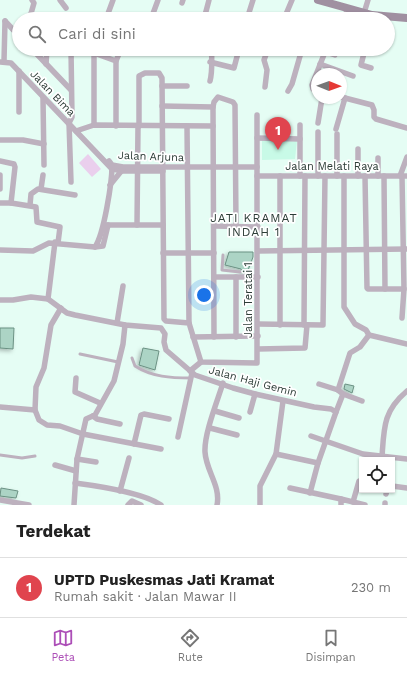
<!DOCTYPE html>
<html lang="id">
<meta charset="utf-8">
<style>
body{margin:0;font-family:"Work Sans",sans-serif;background:#f2f2f2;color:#222}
.controls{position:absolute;right:12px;bottom:12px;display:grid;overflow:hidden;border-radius:0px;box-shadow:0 1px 3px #0004}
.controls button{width:36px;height:36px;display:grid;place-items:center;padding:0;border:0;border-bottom:1px solid #e0e0e0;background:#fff;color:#222;font:20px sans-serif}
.compass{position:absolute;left:311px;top:68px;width:36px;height:36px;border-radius:50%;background:#fff;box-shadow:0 1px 3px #0004;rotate:91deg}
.you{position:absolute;left:204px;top:295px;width:14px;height:14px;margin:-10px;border:3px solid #fff;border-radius:50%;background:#1a73e8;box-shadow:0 0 0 6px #1a73e833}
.badge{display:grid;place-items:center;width:26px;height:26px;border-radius:50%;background:#ac4eb7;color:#fff;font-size:13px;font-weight:700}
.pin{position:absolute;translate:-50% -33px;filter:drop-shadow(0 1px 2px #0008)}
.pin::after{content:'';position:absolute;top:21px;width:14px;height:12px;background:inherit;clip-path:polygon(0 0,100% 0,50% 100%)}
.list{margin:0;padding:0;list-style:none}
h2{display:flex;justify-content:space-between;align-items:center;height:52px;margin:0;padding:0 16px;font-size:17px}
h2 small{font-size:13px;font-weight:400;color:#767676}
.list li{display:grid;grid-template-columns:26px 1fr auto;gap:12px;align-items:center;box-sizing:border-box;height:60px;padding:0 16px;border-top:1px solid #e0e0e0}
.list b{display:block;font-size:15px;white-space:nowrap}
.list p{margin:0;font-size:13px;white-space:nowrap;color:#767676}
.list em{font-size:13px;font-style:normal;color:#767676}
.icon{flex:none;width:22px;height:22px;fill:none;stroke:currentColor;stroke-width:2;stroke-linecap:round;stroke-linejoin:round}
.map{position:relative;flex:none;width:407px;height:505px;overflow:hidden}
.search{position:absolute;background:#fff;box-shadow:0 1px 3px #0004;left:12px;right:12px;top:12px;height:44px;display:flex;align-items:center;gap:10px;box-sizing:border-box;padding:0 14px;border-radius:22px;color:#767676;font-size:15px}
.sheet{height:112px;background:#fff}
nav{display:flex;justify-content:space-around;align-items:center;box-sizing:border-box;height:56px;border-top:1px solid #e0e0e0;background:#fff;font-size:11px;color:#767676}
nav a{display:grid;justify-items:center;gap:2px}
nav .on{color:#ac4eb7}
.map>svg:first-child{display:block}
.built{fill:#c8fae7}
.green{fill:#eacfed}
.building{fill:#acd4c5;stroke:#6b9183;filter:url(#shadow)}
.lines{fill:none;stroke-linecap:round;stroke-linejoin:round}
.lane{stroke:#bdb1be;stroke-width:3}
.street{stroke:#bdb1be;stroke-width:5.5}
.secondary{stroke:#a090a1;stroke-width:8}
.labels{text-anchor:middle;stroke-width:3.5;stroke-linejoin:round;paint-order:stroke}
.street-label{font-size:11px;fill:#2d3d37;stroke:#fff}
.neighbourhood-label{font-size:12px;letter-spacing:1px;fill:#2d3d37;stroke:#fff}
</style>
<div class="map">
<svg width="407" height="505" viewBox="0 0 407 505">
<defs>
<filter id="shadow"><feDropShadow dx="-2" dy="2" stdDeviation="2" flood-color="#0004"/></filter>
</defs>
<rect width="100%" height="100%" fill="#e5fdf4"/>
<path class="built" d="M262,141H297L295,159L262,160Z"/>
<path class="green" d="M88,154L101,169L92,177L79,163Z"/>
<g class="building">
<path d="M229,252H253V257L247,273L243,272L241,269L225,265Z"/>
<path d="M0,328H14L13,349L0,348Z"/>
<path d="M143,348L159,351L155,370L139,365Z"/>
<path d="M345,384L354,386L352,393L344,389Z"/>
<path d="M1,488L18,491L16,498L0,496Z"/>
</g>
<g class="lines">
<g class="lane">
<path d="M223,255L222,270L240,272"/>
<path d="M80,354L118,362"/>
<path d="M132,358L135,366C152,377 171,378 191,378"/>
<path d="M0,455L22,458L35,456"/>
</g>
<g class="street">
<path d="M60,0L66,8"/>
<path d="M182,3L183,0"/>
<path d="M364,13L368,0"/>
<path d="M30,17L34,3L32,0"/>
<path d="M77,19H86"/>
<path d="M106,19L113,0"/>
<path d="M151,19L158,0"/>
<path d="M204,19L209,0"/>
<path d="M247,19L253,0"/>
<path d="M284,19L292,0"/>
<path d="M345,19L347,9"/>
<path d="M5,21L19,36"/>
<path d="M32,49L71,90"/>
<path d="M317,49L335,55L337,49"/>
<path d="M365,49L361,65L371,68"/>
<path d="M94,53L116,61V126"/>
<path d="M4,61L5,21"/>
<path d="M116,61L121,49"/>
<path d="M0,62L11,63L112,169L123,171H163"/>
<path d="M210,62L234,68L239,49"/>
<path d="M46,64L47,49"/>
<path d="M320,64L353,76"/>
<path d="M19,71V112"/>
<path d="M210,81C213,70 211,60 212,49"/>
<path d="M162,86H187"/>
<path d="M265,87L267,70L264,60L268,49"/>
<path d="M317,90L313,89L312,85L325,52"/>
<path d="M288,91L292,84L302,49"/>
<path d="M341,97L372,105L374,110V117L376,119L407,128"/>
<path d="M43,98L44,165"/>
<path d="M162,106L213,107"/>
<path d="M318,123L322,98"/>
<path d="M94,125V53L95,49"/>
<path d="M300,125V176"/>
<path d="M139,126V76L145,73H159L162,78L164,319L166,321L189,323L201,362L257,363V115"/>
<path d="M187,126L189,323"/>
<path d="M336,129L345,98"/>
<path d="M76,131L94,125L213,126"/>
<path d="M318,132V176"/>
<path d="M257,138L300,139"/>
<path d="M280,139V126"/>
<path d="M0,140H23L44,144"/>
<path d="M0,161L14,164L15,167L11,203"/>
<path d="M109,161L112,165L123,167H257"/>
<path d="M0,175V189"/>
<path d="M257,176H407"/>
<path d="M337,176V134"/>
<path d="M344,176V307L355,324L366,330L369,335L407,344"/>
<path d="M358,176V149"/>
<path d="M365,176L367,288L368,289H404L402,176"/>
<path d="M378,176V158"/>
<path d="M384,176L385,289"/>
<path d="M400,176L407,157"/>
<path d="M71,182L69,123L72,117L71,49"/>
<path d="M110,185L123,169"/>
<path d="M41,189L43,175"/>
<path d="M0,203H11L36,207L37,222L60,227L58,243"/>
<path d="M30,205L31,194L38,189L75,195"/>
<path d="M104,225H163"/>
<path d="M137,225L138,126"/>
<path d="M215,226L258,227"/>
<path d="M95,247C104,234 112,182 112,166"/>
<path d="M0,250L33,251L49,243L95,247L103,246L108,225"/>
<path d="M258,251L407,249"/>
<path d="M163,253H214"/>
<path d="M214,277H258"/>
<path d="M236,277V337"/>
<path d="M48,299L55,242"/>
<path d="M0,300H13L31,297L48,299L67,313L75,315L125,325L161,328L165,334L164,342L166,350L195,375L233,388L255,394L314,407L331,409L336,412L318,463L276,454"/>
<path d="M61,308L51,325L44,368L36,387L35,410L39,420L47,425L60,426L83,434L161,449"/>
<path d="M402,318L404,289"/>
<path d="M117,323L123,286"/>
<path d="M258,324L323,325L325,176"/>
<path d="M280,325V176"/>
<path d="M304,325L305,176"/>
<path d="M193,337L258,336"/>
<path d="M214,337L213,107L214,102L218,97L233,102L235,105L236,226"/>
<path d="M258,349L305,348L307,325"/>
<path d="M190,371L201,362"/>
<path d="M76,378L75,392L100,403"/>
<path d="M319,384L338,390L343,394L336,412"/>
<path d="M338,390L350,353L360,347L369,335"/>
<path d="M343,394L362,401"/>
<path d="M0,407L35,410"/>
<path d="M215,411L239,418"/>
<path d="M250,412L255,394"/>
<path d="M93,416L97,419L120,424"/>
<path d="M210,428L237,435"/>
<path d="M311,436L363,454L407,459"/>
<path d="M178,437L192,373"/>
<path d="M134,444L141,415L144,414L169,419"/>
<path d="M382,457C384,428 383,411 407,391"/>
<path d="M77,459L96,462"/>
<path d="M55,465L76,471"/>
<path d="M75,483C98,486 142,492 161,505"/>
<path d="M392,486L407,488"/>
<path d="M290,488L341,499"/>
<path d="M120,491L129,458"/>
<path d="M310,493L318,463"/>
<path d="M386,494L387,490"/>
<path d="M0,500L29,505"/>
<path d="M353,502L359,481L362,480"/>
<path d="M74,505L77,459L86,419L95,415L114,381L123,344L125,325"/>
<path d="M128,505L132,501L141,505"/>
<path d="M217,505C221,486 206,471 205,452C204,434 217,402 223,383"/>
<path d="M260,505V486L276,454L283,401"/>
<path d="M341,505V499L365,505"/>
<path d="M385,505V503"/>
</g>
<path class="secondary" d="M318,0L372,15L407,18"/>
</g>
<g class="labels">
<g class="street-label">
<text transform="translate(53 93) rotate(46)" y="4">Jalan Bima</text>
<text transform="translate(151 156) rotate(2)" y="4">Jalan Arjuna</text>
<text x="332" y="170">Jalan Melati Raya</text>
<text transform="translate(248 300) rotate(-90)" y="4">Jalan Teratai 1</text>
<text transform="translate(253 381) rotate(15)" y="4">Jalan Haji Gemin</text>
</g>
<g class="neighbourhood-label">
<text x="254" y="222">JATI KRAMAT<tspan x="254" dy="14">INDAH 1</tspan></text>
</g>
</g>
</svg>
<div class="controls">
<button><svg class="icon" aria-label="locate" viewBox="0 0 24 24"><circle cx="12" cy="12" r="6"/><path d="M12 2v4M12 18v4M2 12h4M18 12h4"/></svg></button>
</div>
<svg class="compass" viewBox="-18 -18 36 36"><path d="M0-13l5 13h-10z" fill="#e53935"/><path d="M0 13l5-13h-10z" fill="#767676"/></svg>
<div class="you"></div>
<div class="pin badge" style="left:278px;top:150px;background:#e0444e">1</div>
<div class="search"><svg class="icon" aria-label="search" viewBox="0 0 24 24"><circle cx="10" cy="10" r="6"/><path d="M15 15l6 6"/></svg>Cari di sini</div>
</div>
<section class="sheet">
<h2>Terdekat<small></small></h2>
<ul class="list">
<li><span class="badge" style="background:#e0444e">1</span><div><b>UPTD Puskesmas Jati Kramat</b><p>Rumah sakit · Jalan Mawar II</p></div><em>230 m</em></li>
</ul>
</section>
<nav>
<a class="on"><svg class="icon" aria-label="map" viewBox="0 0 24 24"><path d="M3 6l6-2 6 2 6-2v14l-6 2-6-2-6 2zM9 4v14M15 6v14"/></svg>Peta</a>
<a><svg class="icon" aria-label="directions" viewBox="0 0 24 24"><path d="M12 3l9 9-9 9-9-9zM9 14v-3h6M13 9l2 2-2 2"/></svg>Rute</a>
<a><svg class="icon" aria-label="saved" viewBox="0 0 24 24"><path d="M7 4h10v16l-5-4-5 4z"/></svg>Disimpan</a>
</nav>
